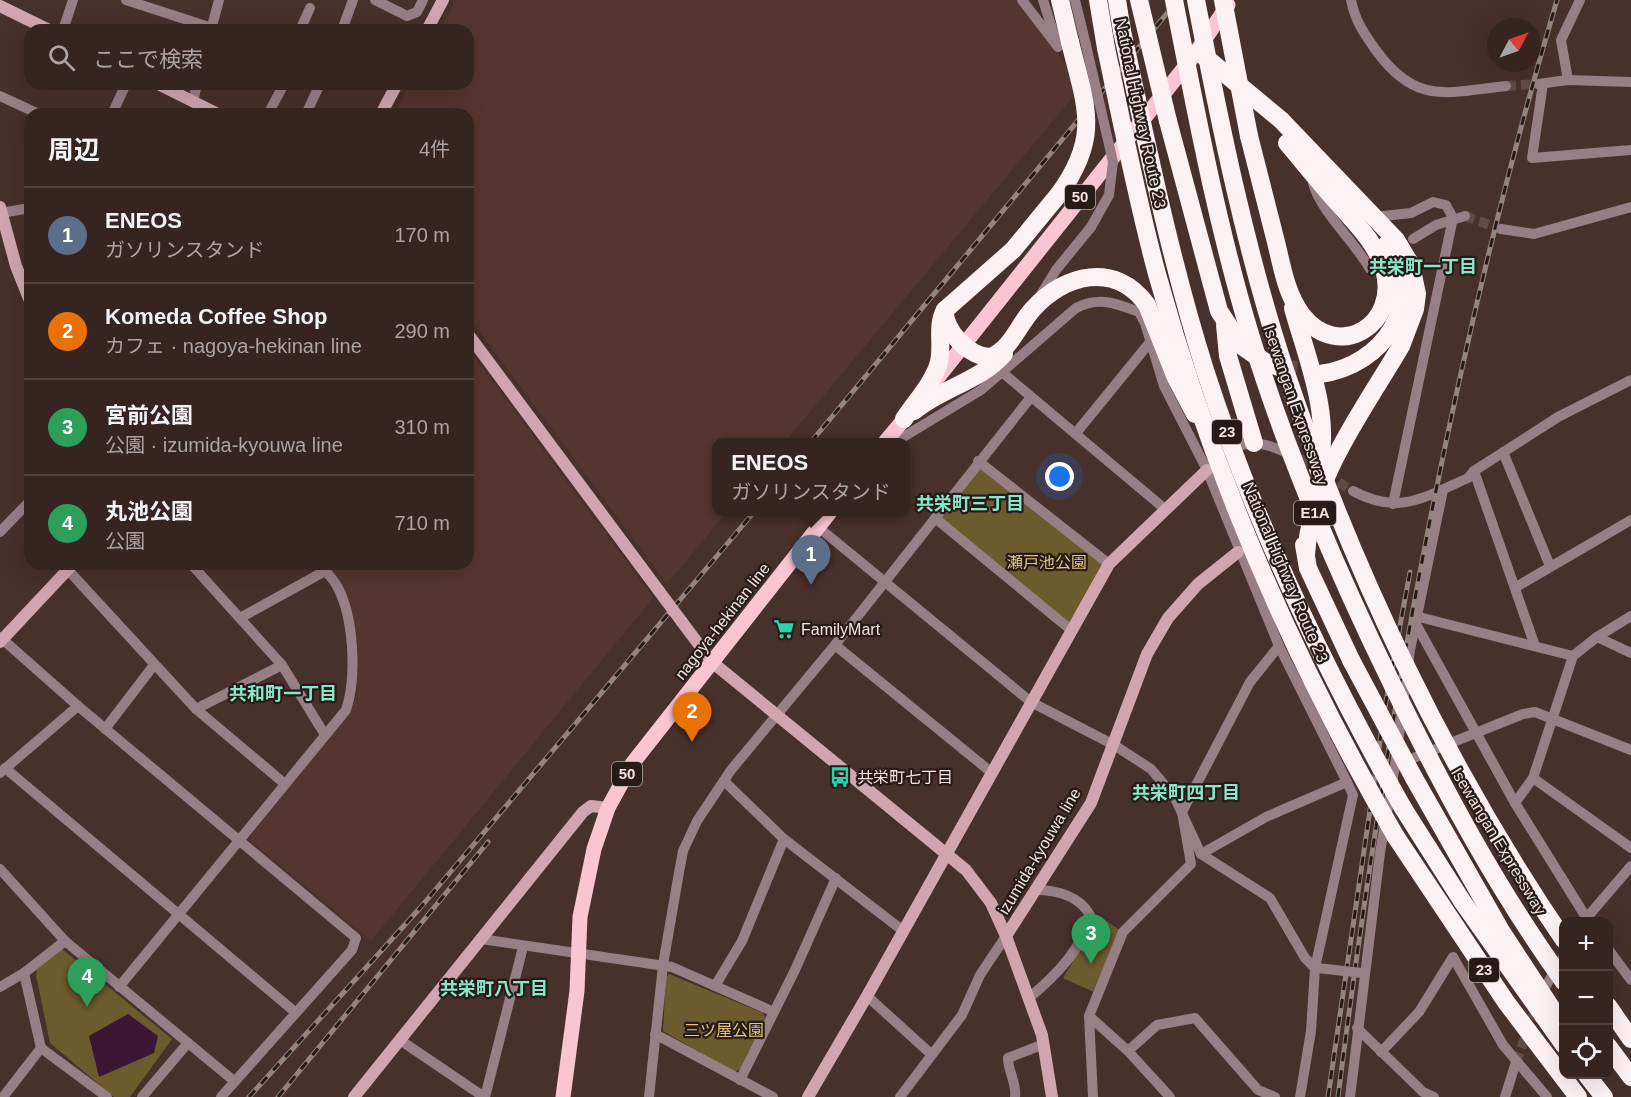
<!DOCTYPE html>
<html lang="ja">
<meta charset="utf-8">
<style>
body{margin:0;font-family:Arial,"Noto Sans JP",sans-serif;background:#41302e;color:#f1f3f6}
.controls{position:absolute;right:18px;bottom:18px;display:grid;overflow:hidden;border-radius:12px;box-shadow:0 6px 24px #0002}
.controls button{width:54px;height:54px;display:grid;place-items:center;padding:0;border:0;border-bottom:2px solid #50413f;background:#362421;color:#f1f3f6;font:30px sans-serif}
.compass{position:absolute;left:1487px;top:18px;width:54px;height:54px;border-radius:50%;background:#362421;box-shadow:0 6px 24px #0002;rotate:49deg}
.you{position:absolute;left:1060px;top:477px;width:21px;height:21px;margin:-15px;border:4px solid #fff;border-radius:50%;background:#1a73e8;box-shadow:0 0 0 9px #1a73e833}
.badge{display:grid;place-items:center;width:39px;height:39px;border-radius:50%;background:#27d5ad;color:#fff;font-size:20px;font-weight:700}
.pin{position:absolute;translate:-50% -50px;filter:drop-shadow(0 2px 3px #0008)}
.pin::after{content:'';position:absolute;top:32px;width:21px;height:18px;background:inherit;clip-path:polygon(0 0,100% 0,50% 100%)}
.popup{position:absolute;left:712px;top:438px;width:198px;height:78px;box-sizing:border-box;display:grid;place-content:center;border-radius:12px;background:#362421;filter:drop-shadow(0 2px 4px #0005);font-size:20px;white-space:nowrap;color:#aaa4a5}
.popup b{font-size:22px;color:#f1f3f6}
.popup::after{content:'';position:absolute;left:50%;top:100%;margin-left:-12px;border:12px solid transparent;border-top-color:#362421}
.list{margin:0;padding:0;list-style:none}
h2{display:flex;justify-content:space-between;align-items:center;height:78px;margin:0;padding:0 24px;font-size:26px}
h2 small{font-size:20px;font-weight:400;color:#aaa4a5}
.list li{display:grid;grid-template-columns:39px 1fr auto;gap:18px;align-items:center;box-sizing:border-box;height:96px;padding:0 24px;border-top:2px solid #50413f}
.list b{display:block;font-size:22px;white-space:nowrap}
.list p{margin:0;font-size:20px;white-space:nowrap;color:#aaa4a5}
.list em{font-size:20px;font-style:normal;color:#aaa4a5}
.icon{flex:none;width:33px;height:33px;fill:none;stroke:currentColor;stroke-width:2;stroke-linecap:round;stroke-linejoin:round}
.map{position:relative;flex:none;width:1631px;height:1097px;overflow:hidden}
.search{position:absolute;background:#362421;box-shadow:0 6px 24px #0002;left:24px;top:24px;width:450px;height:66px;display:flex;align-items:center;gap:15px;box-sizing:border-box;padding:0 21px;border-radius:18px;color:#aaa4a5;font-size:22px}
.panel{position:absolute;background:#362421;box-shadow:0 6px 24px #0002;left:24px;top:108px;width:450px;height:462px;border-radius:18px}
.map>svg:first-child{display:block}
.built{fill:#553530}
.green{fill:#6d5a2d}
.water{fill:#3b1635}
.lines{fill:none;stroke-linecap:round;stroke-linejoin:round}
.street-tunnel{stroke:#624b47;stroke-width:10;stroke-dasharray:10 5;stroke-linecap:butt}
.highway-tunnel{stroke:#624b47;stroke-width:18;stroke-dasharray:18 9;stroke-linecap:butt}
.street{stroke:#987e85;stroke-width:10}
.secondary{stroke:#cfa6b0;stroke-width:12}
.primary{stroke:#fac5d2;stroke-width:15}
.highway{stroke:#fef1f4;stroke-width:18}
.rail-casing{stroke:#96827e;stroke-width:5}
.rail{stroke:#271b19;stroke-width:3;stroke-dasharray:9;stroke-linecap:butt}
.street-bridge{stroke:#987e85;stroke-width:10}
.secondary-bridge{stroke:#cfa6b0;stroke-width:12}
.highway-bridge{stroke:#fef1f4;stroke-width:18}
.labels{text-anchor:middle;stroke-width:4.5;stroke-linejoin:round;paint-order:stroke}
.shield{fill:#271b19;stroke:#b6a7a4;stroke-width:1.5}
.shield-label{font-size:15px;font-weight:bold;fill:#f3e3e0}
.street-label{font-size:16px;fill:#f3e3e0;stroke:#271b19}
.park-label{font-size:16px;fill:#e7c679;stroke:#271b19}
.poi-label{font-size:16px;fill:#f3e3e0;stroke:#271b19;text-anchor:start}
.neighbourhood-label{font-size:18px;font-weight:bold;fill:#88e7ca;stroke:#271b19}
</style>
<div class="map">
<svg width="1631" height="1097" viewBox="0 0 1631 1097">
<rect width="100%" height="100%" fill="#48302c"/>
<g class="built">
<path d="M456,0H1018L1067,66L1073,97L785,442H716V512H727L667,584L468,316V114H394L410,84H468V30H439Z"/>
<path d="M468,348L653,598L371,941L250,840L252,834L351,710L357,693L354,620L342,584L326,564H468Z"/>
</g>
<g class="green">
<path d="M978,461L1109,564L1071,630L935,518Z"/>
<path d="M1100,917L1123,932L1098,994L1063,978Z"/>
<path d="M62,949L172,1039L130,1097H114L50,1043L36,975L37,969Z"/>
<path d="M669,974L763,1013L765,1018L740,1069L734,1072L663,1031L666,977Z"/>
</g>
<path class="water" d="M128,1014L158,1036L154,1053L99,1077L89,1036Z"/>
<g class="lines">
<g class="street-tunnel">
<path d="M1506,86L1537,84"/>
<path d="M1465,216L1501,229"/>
<path d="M1300,459L1353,491"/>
<path d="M1516,1062L1537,1006"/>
</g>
<path class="highway-tunnel" d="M1279,367L1320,374"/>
<g class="street">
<path d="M126,0L212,28"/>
<path d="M375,0L407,16L417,12L423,0"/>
<path d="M1022,0L1058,47"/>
<path d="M1043,0L1056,41"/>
<path d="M1075,0L1086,45"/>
<path d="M1351,0C1355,20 1363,32 1375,49C1415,105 1445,93 1506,86"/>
<path d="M63,30L73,0"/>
<path d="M211,30L219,0"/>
<path d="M300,30L310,8"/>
<path d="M342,30L353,0"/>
<path d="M1568,80L1561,40L1580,0"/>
<path d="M1538,84L1568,80L1631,82"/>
<path d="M1543,84L1532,158L1631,150"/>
<path d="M0,96L39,114"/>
<path d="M193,102L197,84"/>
<path d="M112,114L126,84"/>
<path d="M268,114L284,84"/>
<path d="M306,114L320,84"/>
<path d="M1313,183C1320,211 1355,242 1370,269L1375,265"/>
<path d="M1,213L30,208"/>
<path d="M1375,217L1411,213L1433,202L1446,205L1453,218L1393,504"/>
<path d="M1501,229L1534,234L1631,207"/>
<path d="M1413,239L1436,225L1465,216"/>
<path d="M1040,296L1056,270L1091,227"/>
<path d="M1003,373L1165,509"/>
<path d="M1076,433L1151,341"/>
<path d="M895,442L981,390L1076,308C1099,296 1115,303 1139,312L1145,323L1164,386L1207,470L1279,646L1347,782"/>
<path d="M1227,450C1251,438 1269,444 1292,455"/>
<path d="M1503,452L1550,566"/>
<path d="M978,461L1109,564"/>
<path d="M1474,471L1535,646"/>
<path d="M1353,491C1399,516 1425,497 1468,478L1474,471L1558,417L1631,380"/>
<path d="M935,518L1071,630"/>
<path d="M818,527L1031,702L1114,745L1151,769L1174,796L1201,854L1270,898L1305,958L1315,968L1326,969"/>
<path d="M0,532L30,501"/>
<path d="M191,564L282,665L325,735"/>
<path d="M68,570L196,709L285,784"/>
<path d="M1516,587L1631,520"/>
<path d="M1419,617L1573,656"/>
<path d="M240,618L325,571"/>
<path d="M1417,626L1515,803L1589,922"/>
<path d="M0,637L78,706L356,938L352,950L221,1097"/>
<path d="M1597,637L1631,653"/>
<path d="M835,645L991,772"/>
<path d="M196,709L282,665"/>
<path d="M105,729L154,665"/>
<path d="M1401,763L1523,714L1535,712L1631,750"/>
<path d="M5,768L295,1012"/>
<path d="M0,773L78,706"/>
<path d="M1533,778L1631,848"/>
<path d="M724,781L784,839L902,930"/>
<path d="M1515,803L1533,778L1573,656L1597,637L1631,616"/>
<path d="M1201,854L1266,817L1347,782L1353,795L1315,968L1311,1031L1300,1097"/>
<path d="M0,869L65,941L234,1081"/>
<path d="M1584,921L1631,866"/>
<path d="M481,939L672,967L772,1011"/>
<path d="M1608,949L1631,980"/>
<path d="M24,973L41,1048L107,1097"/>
<path d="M715,986L742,941L784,839"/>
<path d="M0,987L24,973L65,941"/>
<path d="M119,987L346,710C357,677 354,617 337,586C333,578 325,571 319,564"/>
<path d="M1544,989L1564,956"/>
<path d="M867,996L931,1054"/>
<path d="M1029,998C1054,977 1084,948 1090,915C1079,896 1057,890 1036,890"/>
<path d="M1089,1016L1093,1097"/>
<path d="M1357,1028L1423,1092L1434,1097"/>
<path d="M655,1034L773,1097"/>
<path d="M400,1040L484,1097"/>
<path d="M1128,1051L1157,1025L1195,1018L1258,1090L1275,1097"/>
<path d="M1381,1052L1419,1012L1453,957L1503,1045L1547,1097"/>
<path d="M740,1080L795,970L836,878"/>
<path d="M3,1097L41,1048"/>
<path d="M142,1097L187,1044"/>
<path d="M485,1097L523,947"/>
<path d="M649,1097L663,965L678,878L683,851L697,821L731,770L835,645L1031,397"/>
<path d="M900,1097L962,1015L980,975L1006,936"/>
<path d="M1015,1097C1017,1084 1008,1071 1008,1058L1044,1044"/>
<path d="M1170,1097L1128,1051L1089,1016L1123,932L1191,864L1182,812L1250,682L1279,646"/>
<path d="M1350,1097L1380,853L1395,766L1410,650L1443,490"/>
<path d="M1505,1097L1516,1062"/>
</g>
<g class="secondary">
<path d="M0,6L49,30"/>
<path d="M427,30L443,0"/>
<path d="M158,84L218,114"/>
<path d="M381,114L397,84"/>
<path d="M0,207L16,266L30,301"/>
<path d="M468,334L659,591"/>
<path d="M682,622L712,662L966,870L991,903L1006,936"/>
<path d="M0,642L73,564"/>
<path d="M354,1097L583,812L591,806L608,808"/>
<path d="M808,1097L867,996L1109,564L1207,470"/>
<path d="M1052,1097L1042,1035L1006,936L1091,803L1147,654L1168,618L1198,584L1238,552"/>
</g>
<g class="primary">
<path d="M935,381L1192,58L1228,5"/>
<path d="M885,442L911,411"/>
<path d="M563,1097L577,991L580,917L594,849L608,808L632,764L830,512"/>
</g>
<g class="highway">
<path d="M1060,0L1070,42"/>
<path d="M1098,0L1106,48"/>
<path d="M1117,0L1122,31"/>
<path d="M1199,52L1281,120L1396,240L1411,265L1417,294L1415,309L1401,346C1363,411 1311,478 1306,555"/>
<path d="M1168,121L1219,311L1242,346L1265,362L1279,367"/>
<path d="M1249,136C1258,172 1267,207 1276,242C1282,266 1286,294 1302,315C1338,362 1400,325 1384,269C1376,242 1354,222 1337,202C1320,183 1304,163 1287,143"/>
<path d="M1293,308C1307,359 1332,416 1318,469"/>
<path d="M945,310C943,330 970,358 991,357C1012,348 1018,325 1033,309C1064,274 1116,261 1147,305L1176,378L1195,414"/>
<path d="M1225,325L1228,356L1254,443"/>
<path d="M1320,374C1383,366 1428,302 1386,245"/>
<path d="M914,411C942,388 980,381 1004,354"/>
<path d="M904,419C915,402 934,382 939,362C943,344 936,326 945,310L1013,250L1059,194"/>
<path d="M1304,545L1308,568L1351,660"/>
<path d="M1414,778L1501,931L1564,1027"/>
<path d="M1403,808L1462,901L1564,1045"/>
<path d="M1396,837L1506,1002L1578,1097"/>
<path d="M1608,1006L1631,1039"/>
<path d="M1608,1046L1631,1077"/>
<path d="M1586,1074L1604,1097"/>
</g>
<g class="rail-casing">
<g id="rail">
<path d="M811,442L1178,0"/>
<path d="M249,1097L420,908L754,512"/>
<path d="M278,1097L488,842"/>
<path d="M1328,1097L1385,707L1410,572"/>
<path d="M1338,1097C1385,727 1451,358 1557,0"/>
</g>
</g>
<use href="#rail" class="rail"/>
<g class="street-bridge">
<path d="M1086,45L1113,162L1109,195L1091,227"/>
<path d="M1326,969L1362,973"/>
</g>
<path class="secondary-bridge" d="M659,591L682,622"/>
<g class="highway-bridge">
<path d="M1139,0L1168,121"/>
<path d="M1174,0C1196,112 1217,225 1250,334C1287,455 1337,572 1393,686C1443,788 1497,889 1564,982"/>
<path d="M1196,0C1220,124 1245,248 1284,367C1351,568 1445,765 1564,940"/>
<path d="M1223,0L1249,136"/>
<path d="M1122,31C1147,144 1170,259 1205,370C1254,523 1324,668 1403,808"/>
<path d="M1106,48C1122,123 1137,200 1157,274C1212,472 1293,660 1396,837"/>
<path d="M1059,194C1101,136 1086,107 1070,42"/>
<path d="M1351,660L1414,778"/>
</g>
</g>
<defs>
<g id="supermarket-bare" transform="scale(1.62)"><path d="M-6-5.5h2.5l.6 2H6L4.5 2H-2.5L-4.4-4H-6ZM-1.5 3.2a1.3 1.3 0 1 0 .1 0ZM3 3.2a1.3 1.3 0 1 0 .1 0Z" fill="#27d5ad" stroke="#271b19" stroke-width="2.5" paint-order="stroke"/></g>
<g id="bus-bare" transform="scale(1.62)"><path d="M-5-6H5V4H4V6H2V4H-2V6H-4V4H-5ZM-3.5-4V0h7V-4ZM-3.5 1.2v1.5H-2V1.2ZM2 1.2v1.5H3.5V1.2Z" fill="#27d5ad" stroke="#271b19" stroke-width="2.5" paint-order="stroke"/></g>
</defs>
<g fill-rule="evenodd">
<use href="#supermarket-bare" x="784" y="629"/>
<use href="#bus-bare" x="840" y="777"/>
</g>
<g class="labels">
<g class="shield">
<rect x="1065" y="185" width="30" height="24" rx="4.5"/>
<rect x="1212" y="420" width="30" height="24" rx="4.5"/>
<rect x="1294" y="501" width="42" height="24" rx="4.5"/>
<rect x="612" y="762" width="30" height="24" rx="4.5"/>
<rect x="1469" y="958" width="30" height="24" rx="4.5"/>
</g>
<g class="shield-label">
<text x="1080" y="202">50</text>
<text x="1227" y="437">23</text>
<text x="1315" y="518">E1A</text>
<text x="627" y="779">50</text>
<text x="1484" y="975">23</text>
</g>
<g class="street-label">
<text transform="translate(1141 113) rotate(78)" y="6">National Highway Route 23</text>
<text transform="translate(1296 405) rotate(71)" y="6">Isewangan Expressway</text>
<text transform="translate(1286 572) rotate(67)" y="6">National Highway Route 23</text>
<text transform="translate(722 621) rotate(-52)" y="6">nagoya-hekinan line</text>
<text transform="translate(1499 841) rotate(59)" y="6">Isewangan Expressway</text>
<text transform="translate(1039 851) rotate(-59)" y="6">izumida-kyouwa line</text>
</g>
<g class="park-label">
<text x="1047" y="568">瀬戸池公園</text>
<text x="724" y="1036">三ツ屋公園</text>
</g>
<g class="poi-label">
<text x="801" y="635">FamilyMart</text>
<text x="857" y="783">共栄町七丁目</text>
</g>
<g class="neighbourhood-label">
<text x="1423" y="273">共栄町一丁目</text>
<text x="970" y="510">共栄町三丁目</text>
<text x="283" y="700">共和町一丁目</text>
<text x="1186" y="799">共栄町四丁目</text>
<text x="494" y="995">共栄町八丁目</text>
</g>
</g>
</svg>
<div class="controls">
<button>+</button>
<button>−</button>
<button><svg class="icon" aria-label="locate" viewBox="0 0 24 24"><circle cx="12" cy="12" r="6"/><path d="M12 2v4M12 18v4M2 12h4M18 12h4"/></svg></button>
</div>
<svg class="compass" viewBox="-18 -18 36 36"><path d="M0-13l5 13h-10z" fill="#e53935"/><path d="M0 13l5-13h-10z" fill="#aaa4a5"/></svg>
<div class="you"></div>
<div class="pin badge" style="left:811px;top:585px;background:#5c6f8a">1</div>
<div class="popup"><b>ENEOS</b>ガソリンスタンド</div>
<div class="pin badge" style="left:692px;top:742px;background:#e8710a">2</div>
<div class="pin badge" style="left:1091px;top:964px;background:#2e9e5b">3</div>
<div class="pin badge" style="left:87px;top:1007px;background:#2e9e5b">4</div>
<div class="search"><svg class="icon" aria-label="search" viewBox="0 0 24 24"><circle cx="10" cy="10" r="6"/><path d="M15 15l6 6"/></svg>ここで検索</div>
<section class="panel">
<h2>周辺<small>4件</small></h2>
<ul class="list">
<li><span class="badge" style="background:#5c6f8a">1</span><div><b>ENEOS</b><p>ガソリンスタンド</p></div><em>170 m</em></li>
<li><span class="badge" style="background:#e8710a">2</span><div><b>Komeda Coffee Shop</b><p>カフェ · nagoya-hekinan line</p></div><em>290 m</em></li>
<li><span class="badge" style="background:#2e9e5b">3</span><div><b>宮前公園</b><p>公園 · izumida-kyouwa line</p></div><em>310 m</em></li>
<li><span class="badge" style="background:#2e9e5b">4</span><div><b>丸池公園</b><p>公園</p></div><em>710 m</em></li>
</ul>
</section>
</div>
